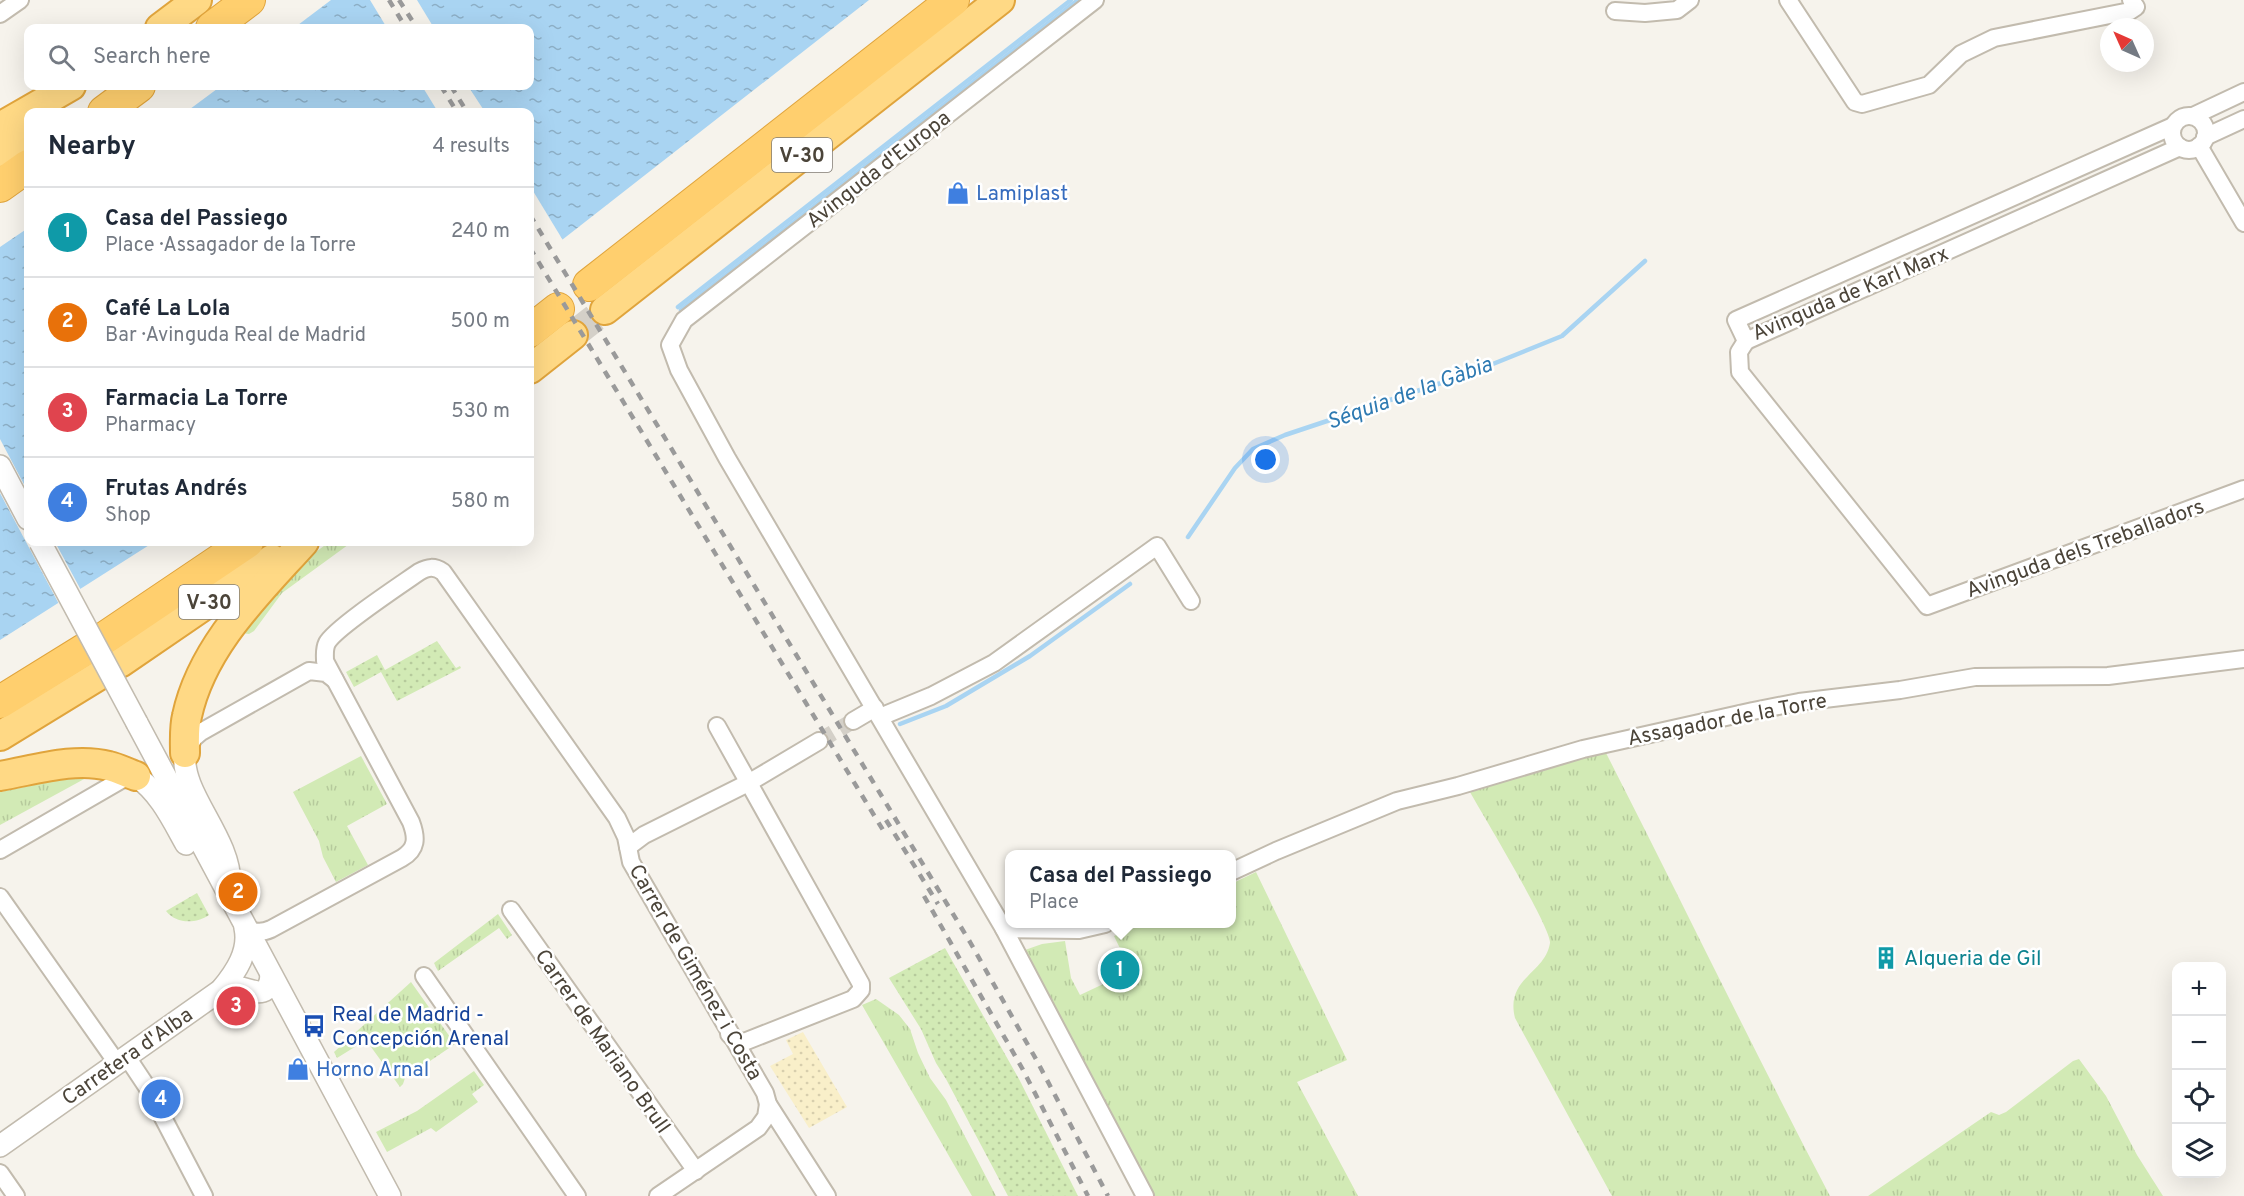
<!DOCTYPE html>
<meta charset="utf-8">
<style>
body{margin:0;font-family:Overpass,sans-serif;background:#f6f6f7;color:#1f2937}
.controls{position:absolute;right:18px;bottom:18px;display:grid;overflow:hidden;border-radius:12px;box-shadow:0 6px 24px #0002}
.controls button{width:54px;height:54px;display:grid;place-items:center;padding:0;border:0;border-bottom:2px solid #e0e1e3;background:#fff;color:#1f2937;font:30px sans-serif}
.compass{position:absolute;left:2100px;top:18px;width:54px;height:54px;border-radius:50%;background:#fff;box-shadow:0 6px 24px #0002;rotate:315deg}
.you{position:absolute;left:1266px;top:460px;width:21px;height:21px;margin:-15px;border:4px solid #fff;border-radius:50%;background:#1a73e8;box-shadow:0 0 0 9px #1a73e833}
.badge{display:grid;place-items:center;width:39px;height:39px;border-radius:50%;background:#1a73e8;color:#fff;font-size:20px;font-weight:700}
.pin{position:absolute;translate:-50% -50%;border:3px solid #fff;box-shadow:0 2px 6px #0006}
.popup{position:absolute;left:1005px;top:850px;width:231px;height:78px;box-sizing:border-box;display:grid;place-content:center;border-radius:12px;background:#fff;filter:drop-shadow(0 2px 4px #0005);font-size:20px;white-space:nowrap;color:#747a83}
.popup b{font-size:22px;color:#1f2937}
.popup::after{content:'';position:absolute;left:50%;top:100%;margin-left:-12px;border:12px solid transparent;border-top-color:#fff}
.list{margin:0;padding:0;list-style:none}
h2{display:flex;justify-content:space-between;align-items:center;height:78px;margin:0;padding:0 24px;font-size:26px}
h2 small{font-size:20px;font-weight:400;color:#747a83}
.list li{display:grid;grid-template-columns:39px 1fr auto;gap:18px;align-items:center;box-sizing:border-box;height:90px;padding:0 24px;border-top:2px solid #e0e1e3}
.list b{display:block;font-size:22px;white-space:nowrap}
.list p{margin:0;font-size:20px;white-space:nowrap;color:#747a83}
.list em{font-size:20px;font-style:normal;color:#747a83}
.icon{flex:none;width:33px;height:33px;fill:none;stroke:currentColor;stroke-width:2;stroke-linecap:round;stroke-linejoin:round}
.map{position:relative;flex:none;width:2244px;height:1196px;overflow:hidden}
.search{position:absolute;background:#fff;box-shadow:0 6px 24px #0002;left:24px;top:24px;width:510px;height:66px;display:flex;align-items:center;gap:15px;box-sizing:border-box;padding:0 21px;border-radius:12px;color:#747a83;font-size:22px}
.panel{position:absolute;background:#fff;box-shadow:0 6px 24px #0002;left:24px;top:108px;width:510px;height:438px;border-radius:12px}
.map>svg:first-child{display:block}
.grass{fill:url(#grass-tufts)}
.sand{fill:url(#sand-dots)}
.park{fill:url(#park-dots)}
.water{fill:url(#water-ripples)}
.pier{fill:#f6f3ec}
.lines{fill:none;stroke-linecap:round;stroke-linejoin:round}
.stream{stroke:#a9d4f2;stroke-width:4.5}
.minor-tunnel{stroke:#d4d0c8;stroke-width:16;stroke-dasharray:16 8;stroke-linecap:butt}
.trunk-tunnel{stroke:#d4d0c8;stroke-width:28;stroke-dasharray:28 14;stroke-linecap:butt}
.minor-casing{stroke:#c2bbae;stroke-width:20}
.tertiary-casing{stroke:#c2bbae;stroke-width:24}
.trunk-casing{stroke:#e0a43c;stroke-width:32}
.motorway-casing{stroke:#e0a43c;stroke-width:34}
.minor{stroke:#fff;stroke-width:16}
.tertiary{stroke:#fff;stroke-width:21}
.trunk{stroke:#ffd985;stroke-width:28}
.motorway{stroke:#ffcf6e;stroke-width:32}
.rail{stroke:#9a9a9a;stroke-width:4.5;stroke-dasharray:8 8;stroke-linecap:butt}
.tertiary-bridge-casing{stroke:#c2bbae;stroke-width:24;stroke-linecap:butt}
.tertiary-bridge{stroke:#fff;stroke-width:21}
.labels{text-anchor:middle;stroke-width:5;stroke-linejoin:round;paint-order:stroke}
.shield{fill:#fff;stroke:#817c74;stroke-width:1.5}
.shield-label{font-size:20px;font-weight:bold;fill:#4b4439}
.street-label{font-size:21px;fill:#4b4439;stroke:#fff}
.shop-label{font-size:21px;fill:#366cbe;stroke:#fff;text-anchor:start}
.culture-label{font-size:21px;fill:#0d838f;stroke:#fff;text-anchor:start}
.transit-label{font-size:21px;fill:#164399;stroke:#fff;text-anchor:start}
.water-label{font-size:22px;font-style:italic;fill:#2e7ab2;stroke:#fff}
</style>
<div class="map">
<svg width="2244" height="1196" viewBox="0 0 2244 1196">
<defs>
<pattern id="grass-tufts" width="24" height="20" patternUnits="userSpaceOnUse" patternTransform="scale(1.5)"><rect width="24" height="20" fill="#d2eab5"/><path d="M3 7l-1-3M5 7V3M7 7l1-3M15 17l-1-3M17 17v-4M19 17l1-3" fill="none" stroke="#b6ca9c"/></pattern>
<pattern id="sand-dots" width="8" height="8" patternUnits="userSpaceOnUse" patternTransform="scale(1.5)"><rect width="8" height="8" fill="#f9efc9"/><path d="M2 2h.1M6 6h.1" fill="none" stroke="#d7cead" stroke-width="1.8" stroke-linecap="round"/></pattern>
<pattern id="park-dots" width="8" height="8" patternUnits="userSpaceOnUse" patternTransform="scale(1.5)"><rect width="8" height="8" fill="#d2eab5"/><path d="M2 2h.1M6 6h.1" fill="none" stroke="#b6ca9c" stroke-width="1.8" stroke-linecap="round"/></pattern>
<pattern id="water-ripples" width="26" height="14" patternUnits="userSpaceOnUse" patternTransform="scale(1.5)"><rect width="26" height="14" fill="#a9d4f2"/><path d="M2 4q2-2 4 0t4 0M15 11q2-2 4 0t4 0" fill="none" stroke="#8caec5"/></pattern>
</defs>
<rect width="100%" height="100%" fill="#f6f3ec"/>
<g class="grass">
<path d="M329,542H352L282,593L254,631L249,634L241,633L291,571Z"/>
<path d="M1606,753C1681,900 1753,1049 1830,1196H1612L1515,1018C1505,978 1545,974 1550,943C1552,929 1481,812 1470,792L1541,769Z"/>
<path d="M361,756L387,804L347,826L368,865L336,882L323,857L319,841L293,792Z"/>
<path d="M97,772L0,825V792Z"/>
<path d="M1256,872L1347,1060L1297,1082L1358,1196H1152L1028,959L1025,950L1042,944L1065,941L1071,978L1080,995L1131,971L1114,936L1144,924H1231V884Z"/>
<path d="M498,914L512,935L507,939L499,928L438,971L434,963Z"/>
<path d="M411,982L455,1044L405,1078L403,1084L400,1087L366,1040L337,1058L334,1052Z"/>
<path d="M876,999L899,1015L910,1029L918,1053L930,1078L946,1100L996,1196H972L862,1005Z"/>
<path d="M2079,1059L2106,1096L2137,1155L2163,1196H1868L1991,1112L1999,1115L2006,1112L2073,1061Z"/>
<path d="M474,1071L484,1085L472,1094L478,1102L436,1132L431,1128L387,1152L376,1132L417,1111Z"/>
</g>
<path class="sand" d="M803,1032L847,1107L809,1128L770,1066L793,1054L786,1040Z"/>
<g class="park">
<path d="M437,641L456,668L460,666L461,668L397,701L381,672L354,687L346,672L377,655L385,670Z"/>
<path d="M197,893L209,915C196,924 176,924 166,911Z"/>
<path d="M945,948L1019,1079L1078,1196H1008L946,1079L936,1063L921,1029L889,978Z"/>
</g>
<g class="water">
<path d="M331,0H869L530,265V112H186L221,86H530V28H294Z"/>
<path d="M28,228V542H154L0,640V247Z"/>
</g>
<g class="pier">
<path d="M370,0H417L434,28H387Z"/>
<path d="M422,86H468L485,112H438Z"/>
<path d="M530,186L564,242L532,267L530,263Z"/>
<path d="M0,439L28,492V542H55L82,592L60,606L0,493Z"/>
</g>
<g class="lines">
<g class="stream">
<path d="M678,307L1071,0"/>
<path d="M681,310L1078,0"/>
<path d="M1188,537L1235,468L1253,449L1285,435L1468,374L1562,336L1645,261"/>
<path d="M900,724L946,706L1030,656L1130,584"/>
</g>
<path class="minor-tunnel" d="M819,741L853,721"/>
<path class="trunk-tunnel" d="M573,335L605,310"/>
<g class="minor-casing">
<g id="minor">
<path d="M1095,0L684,320L670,345L679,370L727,458L1004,929L1145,1196"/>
<path d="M1788,0L1855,102L1862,104L1929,85L1961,54L1994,38L2130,11L2136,7L2131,0"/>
<path d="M1615,11L1645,13L1677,10L1690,0"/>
<path d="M0,14L20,0"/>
<path d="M2193,116L2244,92"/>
<circle cx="2189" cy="133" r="17"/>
<path d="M2173,126L1736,320L1746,341L2180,147"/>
<path d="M2205,137L2244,119"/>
<path d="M2199,146L2244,223"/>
<path d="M1746,341L1739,352L1740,372L1927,606L2244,489"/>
<path d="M880,717L931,696L994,663L1157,546L1191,601"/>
<path d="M853,721L875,708"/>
<path d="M717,726L861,984V990L853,999L744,1042L735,1040L729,1034"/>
<path d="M186,751L194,738L201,732L309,671L326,673L335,680"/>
<path d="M628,847L644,835L750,782L819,741"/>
<path d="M0,850L121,780L136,776"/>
<path d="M1231,872L1276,851L1397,801L1458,786L1583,749L1753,711L1799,702L1900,690L1975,677L2108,676L2244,659"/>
<path d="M0,897L117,1063"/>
<path d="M511,910L696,1171"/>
<path d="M245,927C253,933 262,933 271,929L402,858C417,849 417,838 411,822L325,661C325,655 324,649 327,643C335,628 402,584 419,572C428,567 434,566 443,572L617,818L626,837L631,862L765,1093L768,1104L827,1196"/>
<path d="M1004,929L1079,930L1105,924"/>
<path d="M424,976L577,1196"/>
<path d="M127,1057L147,1087L204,1196"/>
<path d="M0,1173L16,1196"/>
<path d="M658,1196L758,1128L766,1117L768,1104"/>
</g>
</g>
<g class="tertiary-casing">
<g id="tertiary">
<path d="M0,466L28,519"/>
<path d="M137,723L390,1196"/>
<path d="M185,753C180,794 231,837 230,885"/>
<path d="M136,776C160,793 172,819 186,844"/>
<path d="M221,990C226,988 231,986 236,987C251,989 269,1002 271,975"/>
<path d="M0,1146L221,990C236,972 250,951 245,928"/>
</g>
</g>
<g class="trunk-casing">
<g id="trunk">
<path d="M160,28L197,0"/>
<path d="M0,127L71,86"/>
<path d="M0,152L28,131"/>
<path d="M605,310L1000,0"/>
<path d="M530,369L573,335"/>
<path d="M120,663L272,559"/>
<path d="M0,736L98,676"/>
<path d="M185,753C185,741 184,728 187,716C202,646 258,593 304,542"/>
<path d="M0,776C35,770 74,757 109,766C118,768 127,773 136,776"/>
</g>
</g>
<g class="motorway-casing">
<g id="motorway">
<path d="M212,28L249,0"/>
<path d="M104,112L139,86"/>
<path d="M0,186L28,166"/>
<path d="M589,285L953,0"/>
<path d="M530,331L558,309"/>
<path d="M106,637L247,542"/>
<path d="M0,702L84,650"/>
</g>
</g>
<use href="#minor" class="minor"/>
<use href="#tertiary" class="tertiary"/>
<use href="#trunk" class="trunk"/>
<use href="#motorway" class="motorway"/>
<g class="rail">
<path d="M389,0L406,28"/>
<path d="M399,0L417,28"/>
<path d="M441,86L457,112"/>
<path d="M451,86L467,112"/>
<path d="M530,215L970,942L1037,1061L1108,1196"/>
<path d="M530,248L886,835"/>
<path d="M886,820L938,904"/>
<path d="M924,896L1022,1068L1088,1196"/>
</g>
<g class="tertiary-bridge-casing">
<path id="tertiary-bridge" d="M40,542L137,723"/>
</g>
<use href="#tertiary-bridge" class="tertiary-bridge"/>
</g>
<defs>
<g id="shop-bare" transform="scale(1.8)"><path d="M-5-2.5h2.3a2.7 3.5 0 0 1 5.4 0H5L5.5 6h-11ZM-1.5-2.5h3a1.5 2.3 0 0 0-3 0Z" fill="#3f7fe0" stroke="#fff" stroke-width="2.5" paint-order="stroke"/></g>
<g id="building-bare" transform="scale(1.8)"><path d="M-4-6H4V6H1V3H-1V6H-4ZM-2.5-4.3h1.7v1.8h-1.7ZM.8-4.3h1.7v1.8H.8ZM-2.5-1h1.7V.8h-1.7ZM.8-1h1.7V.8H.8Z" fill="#0f9aa8" stroke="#fff" stroke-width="2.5" paint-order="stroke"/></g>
<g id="bus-bare" transform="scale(1.8)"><path d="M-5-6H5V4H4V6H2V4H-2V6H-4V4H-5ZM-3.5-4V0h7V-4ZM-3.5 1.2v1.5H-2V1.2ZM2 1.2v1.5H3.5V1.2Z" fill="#1a4fb4" stroke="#fff" stroke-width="2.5" paint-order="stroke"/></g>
</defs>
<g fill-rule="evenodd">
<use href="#shop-bare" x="958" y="193"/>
<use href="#building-bare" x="1886" y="958"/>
<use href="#bus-bare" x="314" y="1026"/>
<use href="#shop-bare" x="298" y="1069"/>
</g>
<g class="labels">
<g class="shield">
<rect x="772" y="138" width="60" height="34" rx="4.5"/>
<rect x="179" y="585" width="60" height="34" rx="4.5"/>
</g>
<g class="shield-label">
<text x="802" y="162">V-30</text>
<text x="209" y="609">V-30</text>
</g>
<g class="street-label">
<text transform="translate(878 169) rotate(-38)" y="7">Avinguda d'Europa</text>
<text transform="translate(1850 293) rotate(-23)" y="7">Avinguda de Karl Marx</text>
<text transform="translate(2085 548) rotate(-20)" y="7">Avinguda dels Treballadors</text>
<text transform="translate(1727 719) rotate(-11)" y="7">Assagador de la Torre</text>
<text transform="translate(696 972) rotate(60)" y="7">Carrer de Giménez i Costa</text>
<text transform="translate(603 1041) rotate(55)" y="7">Carrer de Mariano Brull</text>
<text transform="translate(127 1056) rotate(-35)" y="7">Carretera d'Alba</text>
</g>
<g class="shop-label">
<text x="976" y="200">Lamiplast</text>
<text x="316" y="1076">Horno Arnal</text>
</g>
<g class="culture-label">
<text x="1904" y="965">Alqueria de Gil</text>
</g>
<g class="transit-label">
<text x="332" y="1021">Real de Madrid -<tspan x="332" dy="24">Concepción Arenal</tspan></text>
</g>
<g class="water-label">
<text transform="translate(1409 392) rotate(-20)" y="8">Séquia de la Gàbia</text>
</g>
</g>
</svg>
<div class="controls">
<button>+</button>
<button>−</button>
<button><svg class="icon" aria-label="locate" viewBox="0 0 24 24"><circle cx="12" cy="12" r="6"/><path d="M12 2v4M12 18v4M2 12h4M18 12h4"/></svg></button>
<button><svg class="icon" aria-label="layers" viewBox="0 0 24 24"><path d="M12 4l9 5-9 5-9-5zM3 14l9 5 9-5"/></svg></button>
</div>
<svg class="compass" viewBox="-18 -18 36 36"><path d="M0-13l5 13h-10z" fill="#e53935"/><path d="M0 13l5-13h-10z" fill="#747a83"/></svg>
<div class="you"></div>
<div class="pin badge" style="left:1120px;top:970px;background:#0f9aa8">1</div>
<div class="popup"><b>Casa del Passiego</b>Place</div>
<div class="pin badge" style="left:238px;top:892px;background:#e8710a">2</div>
<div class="pin badge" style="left:236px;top:1006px;background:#e0444e">3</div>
<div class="pin badge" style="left:161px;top:1099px;background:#3f7fe0">4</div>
<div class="search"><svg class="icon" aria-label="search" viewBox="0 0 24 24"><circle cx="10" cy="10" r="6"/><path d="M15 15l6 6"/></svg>Search here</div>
<section class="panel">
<h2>Nearby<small>4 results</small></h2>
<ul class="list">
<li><span class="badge" style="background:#0f9aa8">1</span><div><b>Casa del Passiego</b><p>Place · Assagador de la Torre</p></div><em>240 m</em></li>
<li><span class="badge" style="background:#e8710a">2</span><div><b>Café La Lola</b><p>Bar · Avinguda Real de Madrid</p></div><em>500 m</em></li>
<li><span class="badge" style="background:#e0444e">3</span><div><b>Farmacia La Torre</b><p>Pharmacy</p></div><em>530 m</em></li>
<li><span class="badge" style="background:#3f7fe0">4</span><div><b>Frutas Andrés</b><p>Shop</p></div><em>580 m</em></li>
</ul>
</section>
</div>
